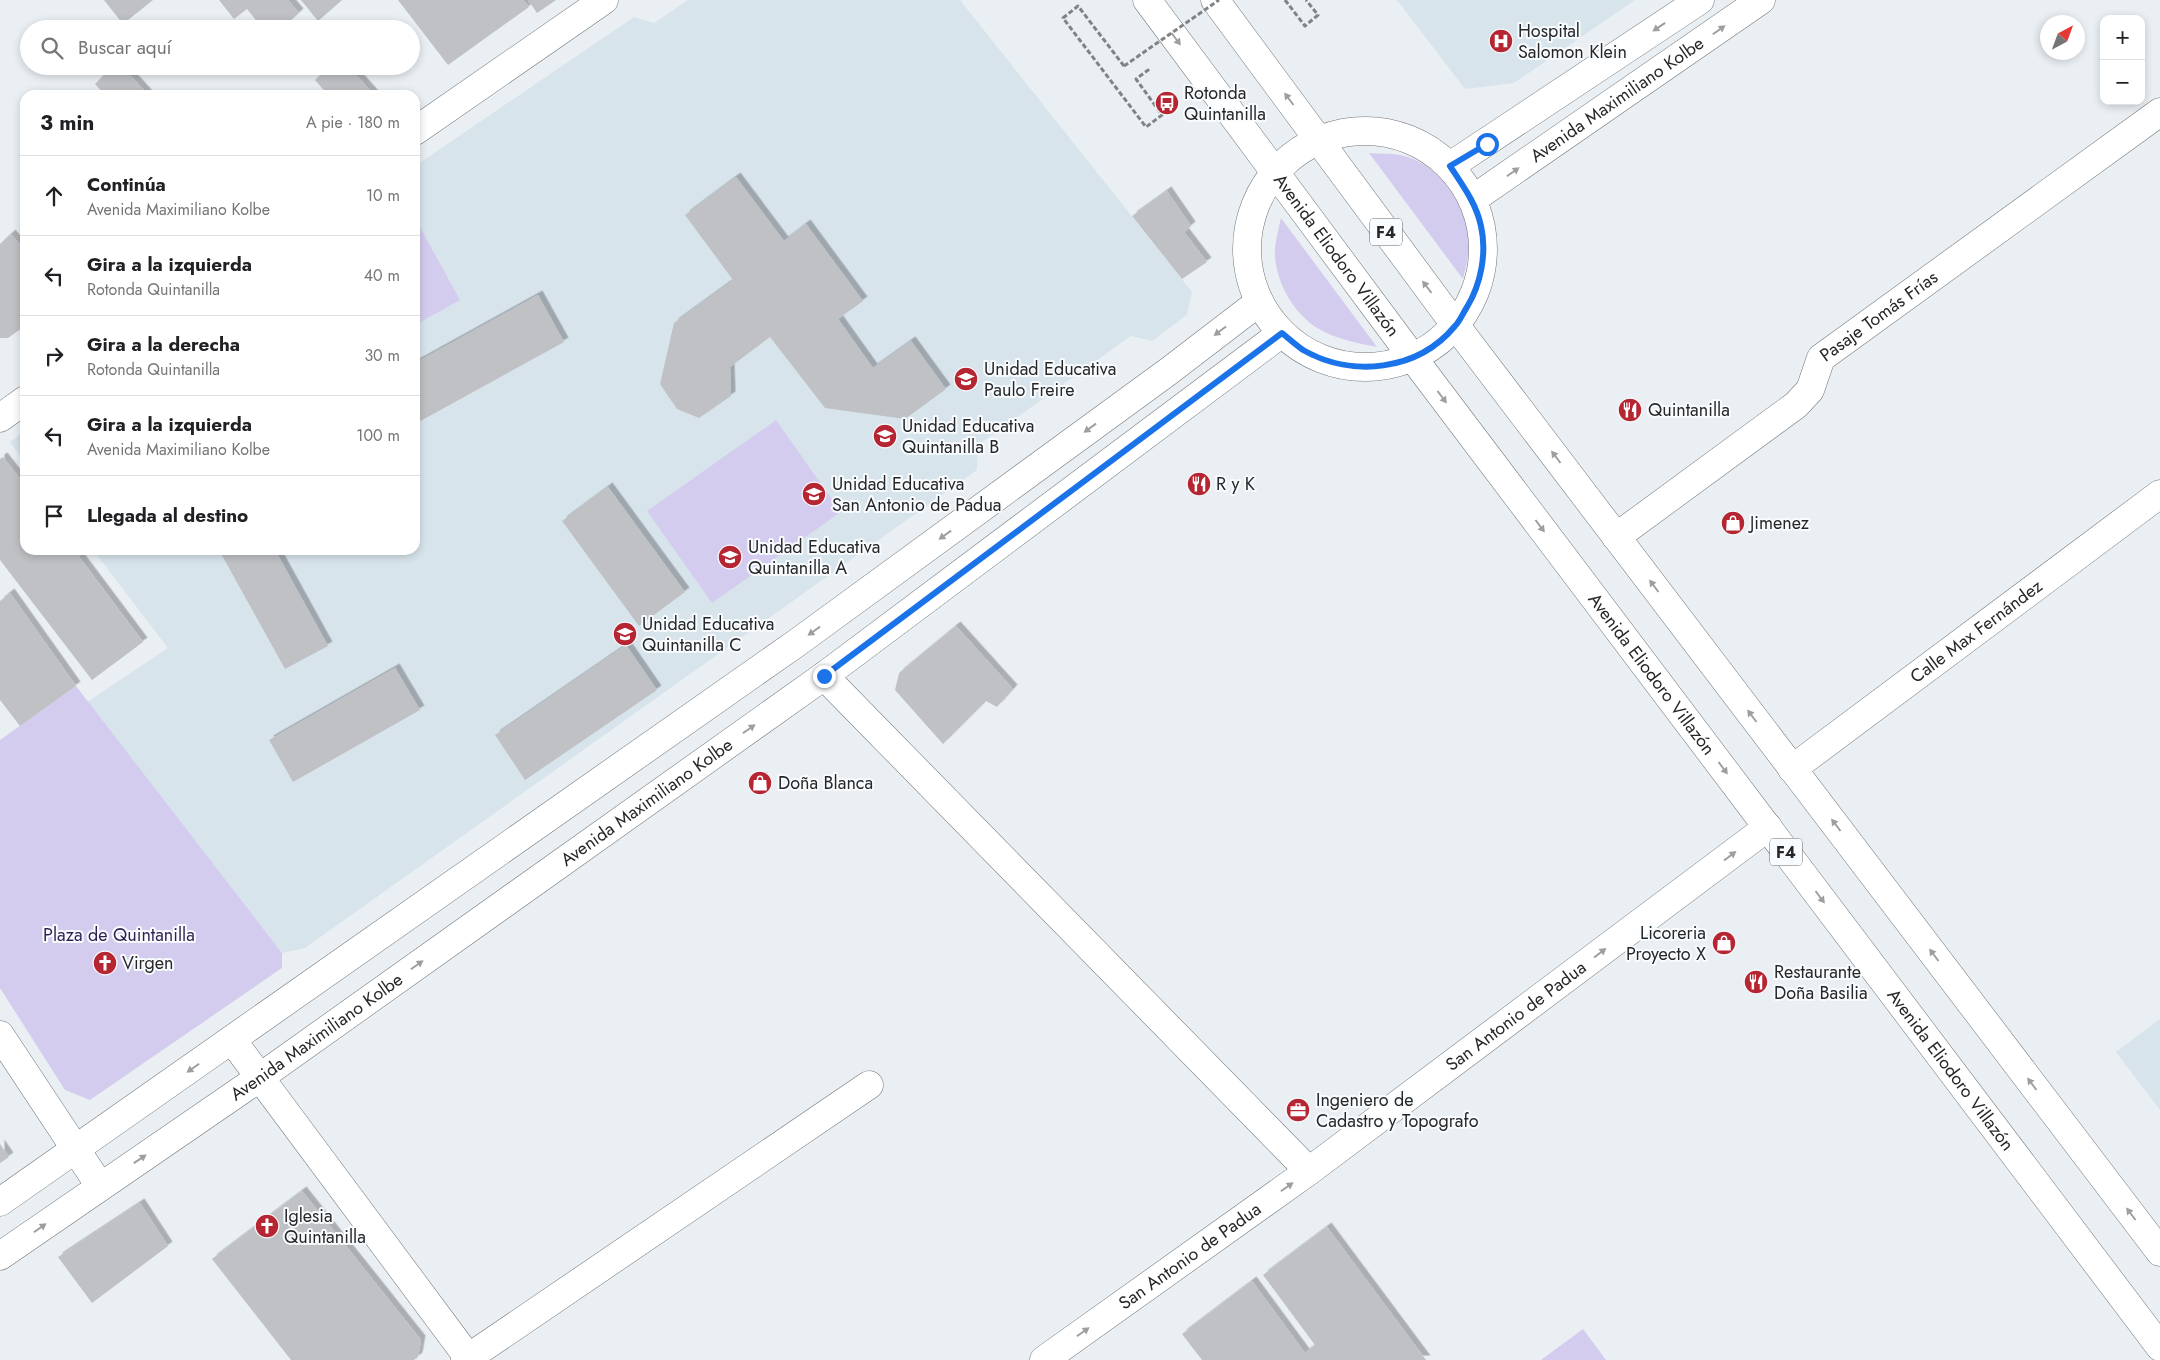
<!DOCTYPE html>
<html lang="es">
<meta charset="utf-8">
<style>
body{margin:0;font-family:Jost,sans-serif;background:#f2f2f2;color:#202124}
.controls{position:absolute;right:15px;top:15px;display:grid;overflow:hidden;border-radius:10px;box-shadow:0 2px 8px #0003}
.controls button{width:45px;height:45px;display:grid;place-items:center;padding:0;border:0;border-bottom:1px solid #e0e0e0;background:#fff;color:#202124;font:25px sans-serif}
.compass{position:absolute;left:2040px;top:15px;width:45px;height:45px;border-radius:50%;background:#fff;box-shadow:0 2px 8px #0003;rotate:41deg}
.stop{position:absolute;width:15px;height:15px;margin:-11px;border:4px solid #1a73e8;border-radius:50%;background:#fff}
.stop.end{background:#1a73e8;border-color:#fff;box-shadow:0 1px 5px #0008}
.list{margin:0;padding:0;list-style:none}
h2{display:flex;justify-content:space-between;align-items:center;height:65px;margin:0;padding:0 20px;font-size:21px}
h2 small{font-size:16px;font-weight:400;color:#757577}
.list li{display:grid;grid-template-columns:32px 1fr auto;gap:15px;align-items:center;box-sizing:border-box;height:80px;padding:0 20px;border-top:1px solid #e0e0e0}
.list b{display:block;font-size:19px;white-space:nowrap}
.list p{margin:0;font-size:16px;white-space:nowrap;color:#757577}
.list em{font-size:16px;font-style:normal;color:#757577}
.icon{flex:none;width:28px;height:28px;fill:none;stroke:currentColor;stroke-width:2;stroke-linecap:round;stroke-linejoin:round}
.map{position:relative;flex:none;width:2160px;height:1360px;overflow:hidden}
.search{position:absolute;background:#fff;box-shadow:0 2px 8px #0003;left:20px;top:20px;width:400px;height:55px;display:flex;align-items:center;gap:12px;box-sizing:border-box;padding:0 18px;border-radius:28px;color:#757577;font-size:19px}
.panel{position:absolute;background:#fff;box-shadow:0 2px 8px #0003;left:20px;top:90px;width:400px;height:465px;border-radius:15px}
.map>svg:first-child{display:block}
.built{fill:#d8e4ec}
.green{fill:#d4ccef}
.building{fill:#bfc1c5;filter:url(#shadow)}
.lines{fill:none;stroke-linecap:round;stroke-linejoin:round}
.minor-casing{stroke:#727679;stroke-width:29}
.major-casing{stroke:#727679;stroke-width:29}
.highway-casing{stroke:#727679;stroke-width:29}
.path{stroke:#808385;stroke-width:3;stroke-dasharray:5 2.5;stroke-linecap:butt}
.minor{stroke:#fff;stroke-width:28}
.major{stroke:#fff;stroke-width:28}
.highway{stroke:#fff;stroke-width:28}
.path-bridge{stroke:#808385;stroke-width:3;stroke-dasharray:5 2.5;stroke-linecap:butt}
.oneway{fill:#9d9e9f}
.route{stroke:#1a73e8;stroke-width:6}
.labels{text-anchor:middle;stroke-width:4;stroke-linejoin:round;paint-order:stroke}
.shield{fill:#f9fcfe;stroke:#656769;stroke-width:1}
.shield-label{font-size:16px;font-weight:bold;fill:#262729}
.poi-label{font-size:18px;fill:#262729;stroke:#f9fcfe;text-anchor:start}
.street-label{font-size:18px;fill:#262729;stroke:#f9fcfe}
.park-label{font-size:18px;fill:#311f52;stroke:#f9fcfe}
</style>
<div class="map">
<svg width="2160" height="1360" viewBox="0 0 2160 1360">
<defs>
<filter id="shadow"><feDropShadow dx="4.5" dy="-4.5" stdDeviation="0" flood-color="#0004"/></filter>
</defs>
<rect width="100%" height="100%" fill="#eaeff3"/>
<g class="built">
<path d="M688,0H960L1192,292L1187,315L1152,341L1131,336L978,445L977,470L305,948L282,953L87,702L168,648L93,550H415V166L634,17L654,23Z"/>
<path d="M1397,0H1635L1514,83L1465,89Z"/>
<path d="M25,431V462L10,442Z"/>
<path d="M2160,1019V1110L2116,1052Z"/>
</g>
<g class="green">
<path d="M1369,153C1379,154 1390,153 1400,155C1440,163 1474,208 1469,249C1468,259 1465,270 1463,279Z"/>
<path d="M415,218L460,300L415,325Z"/>
<path d="M1281,218L1377,347C1357,343 1336,339 1319,329C1293,314 1273,278 1275,248C1276,238 1279,227 1281,218Z"/>
<path d="M776,420L841,512L712,603L647,511Z"/>
<path d="M76,686L282,953V968L90,1100L65,1090L0,988V740Z"/>
<path d="M1583,1329L1606,1360H1541Z"/>
</g>
<g class="building">
<path d="M104,0H153L123,24Z"/>
<path d="M219,0H288L299,13L281,29H263L247,9L234,19Z"/>
<path d="M301,0H342L318,21Z"/>
<path d="M398,0H523L529,7L448,65Z"/>
<path d="M528,0H556L537,13Z"/>
<path d="M113,66H122L148,95H105L95,84Z"/>
<path d="M316,66H348L374,95H328L315,80L321,74L315,68Z"/>
<path d="M736,177L784,241L806,224L863,301L838,319L873,368L911,341L946,389L905,419L825,408L770,337L730,367L731,396L699,418L677,409L660,384L674,323L733,280L685,215Z"/>
<path d="M1167,191L1191,226L1184,232L1207,262L1182,279L1132,216Z"/>
<path d="M11,234L25,251V326L8,338H0V244Z"/>
<path d="M538,295L564,342L415,424V363Z"/>
<path d="M3,457L25,485V550H74L143,642L92,680L0,560V459Z"/>
<path d="M608,487L685,592L639,626L562,521Z"/>
<path d="M219,550H275L328,646L285,669Z"/>
<path d="M10,593L76,686L20,726L0,700V601Z"/>
<path d="M956,626L1013,689L997,707L986,701L943,744L895,690L899,673Z"/>
<path d="M626,645L657,690L525,780L495,735Z"/>
<path d="M395,668L420,710L293,782L269,740Z"/>
<path d="M0,1144L9,1157L0,1163Z"/>
<path d="M302,1191L421,1340L418,1357L414,1360H291L212,1259Z"/>
<path d="M140,1203L168,1246L92,1303L58,1257Z"/>
<path d="M1327,1227L1426,1360H1202L1182,1334L1252,1281L1305,1353L1315,1345L1263,1275Z"/>
</g>
<g class="lines">
<g class="minor-casing">
<g id="minor">
<path d="M415,131L604,0"/>
<path d="M0,418L25,400"/>
<path id="s1" d="M1616,537L1796,405L1810,390L1821,358L2160,112"/>
<path d="M824,676L1309,1171"/>
<path id="s2" d="M1792,769L2160,494"/>
<path d="M0,1035L100,1186"/>
<path d="M232,1040L470,1360"/>
<path d="M465,1360L869,1085"/>
<path id="s3" d="M1044,1360L1309,1171L1768,827"/>
</g>
</g>
<g class="major-casing">
<g id="major">
<circle cx="1365" cy="249" r="118"/>
<path d="M1450,166L1700,0"/>
<path id="s4" d="M1473,199L1761,0"/>
<path d="M0,1202L798,642L1169,371L1259,302"/>
<path id="s5" d="M0,1256L259,1078L824,676L1282,333"/>
</g>
</g>
<g class="highway-casing">
<g id="highway">
<path id="s6" d="M1147,0L1413,358L2160,1347"/>
<path d="M1215,0L1456,326L2160,1252"/>
</g>
</g>
<g class="path">
<path d="M1285,0L1305,26L1318,15L1306,0"/>
<path d="M1124,66L1078,6L1063,18L1146,127L1162,115L1136,79L1151,68"/>
</g>
<use href="#minor" class="minor"/>
<use href="#major" class="major"/>
<use href="#highway" class="highway"/>
<path class="path-bridge" d="M1124,66L1219,0"/>
</g>
<defs><path id="oneway-solid" d="M-6-.8H1V-3.2L6.5 0L1 3.2V.8H-6Z" transform="scale(1.25)"/></defs>
<g class="oneway">
<use href="#oneway-solid" transform="translate(1659 27) rotate(146)"/>
<use href="#oneway-solid" transform="translate(1719 30) rotate(-35)"/>
<use href="#oneway-solid" transform="translate(1176 39) rotate(53)"/>
<use href="#oneway-solid" transform="translate(1289 99) rotate(-127)"/>
<use href="#oneway-solid" transform="translate(1513 172) rotate(-35)"/>
<use href="#oneway-solid" transform="translate(1427 287) rotate(-127)"/>
<use href="#oneway-solid" transform="translate(1220 331) rotate(143)"/>
<use href="#oneway-solid" transform="translate(1442 397) rotate(53)"/>
<use href="#oneway-solid" transform="translate(1090 428) rotate(144)"/>
<use href="#oneway-solid" transform="translate(1556 457) rotate(-127)"/>
<use href="#oneway-solid" transform="translate(1540 526) rotate(53)"/>
<use href="#oneway-solid" transform="translate(945 535) rotate(144)"/>
<use href="#oneway-solid" transform="translate(1654 586) rotate(-127)"/>
<use href="#oneway-solid" transform="translate(814 631) rotate(144)"/>
<use href="#oneway-solid" transform="translate(1752 716) rotate(-127)"/>
<use href="#oneway-solid" transform="translate(749 729) rotate(-35)"/>
<use href="#oneway-solid" transform="translate(1723 768) rotate(53)"/>
<use href="#oneway-solid" transform="translate(1836 825) rotate(-127)"/>
<use href="#oneway-solid" transform="translate(1730 856) rotate(-37)"/>
<use href="#oneway-solid" transform="translate(1820 897) rotate(53)"/>
<use href="#oneway-solid" transform="translate(1600 953) rotate(-37)"/>
<use href="#oneway-solid" transform="translate(1934 955) rotate(-127)"/>
<use href="#oneway-solid" transform="translate(417 965) rotate(-35)"/>
<use href="#oneway-solid" transform="translate(193 1068) rotate(145)"/>
<use href="#oneway-solid" transform="translate(2032 1084) rotate(-127)"/>
<use href="#oneway-solid" transform="translate(140 1159) rotate(-34)"/>
<use href="#oneway-solid" transform="translate(1287 1187) rotate(-35)"/>
<use href="#oneway-solid" transform="translate(2131 1214) rotate(-127)"/>
<use href="#oneway-solid" transform="translate(40 1228) rotate(-35)"/>
<use href="#oneway-solid" transform="translate(1083 1332) rotate(-35)"/>
</g>
<g class="lines">
<path class="route" d="M824,676L1282,333C1289,339 1296,345 1303,350C1352,378 1418,371 1455,326C1460,321 1463,313 1467,307C1481,284 1487,253 1481,226C1476,203 1463,186 1450,166L1487,144"/>
</g>
<defs>
<g id="hospital-disc" transform="scale(1.25)"><circle r="9.5" fill="#b62532" stroke="#f9fcfe"/><path d="M-5-5h3v3.5h4V-5h3V5h-3V1.5h-4V5h-3Z" fill="#fff"/></g>
<g id="bus-disc" transform="scale(1.25)"><circle r="9.5" fill="#b62532" stroke="#f9fcfe"/><path d="M-5-6H5V4H4V6H2V4H-2V6H-4V4H-5ZM-3.5-4V0h7V-4ZM-3.5 1.2v1.5H-2V1.2ZM2 1.2v1.5H3.5V1.2Z" fill="#fff"/></g>
<g id="school-disc" transform="scale(1.25)"><circle r="9.5" fill="#b62532" stroke="#f9fcfe"/><path d="M0-5L7-2L0 1L-7-2ZM-4 1L0 2.5L4 1V4Q0 6-4 4Z" fill="#fff"/></g>
<g id="restaurant-disc" transform="scale(1.25)"><circle r="9.5" fill="#b62532" stroke="#f9fcfe"/><path d="M-5-6h1v4h1v-4h1v4h1v-4h1v5L-1.5 .5V6h-2V.5L-5-1ZM5-6V6H3V1.5H1.5Q1.5-4 5-6Z" fill="#fff"/></g>
<g id="shop-disc" transform="scale(1.25)"><circle r="9.5" fill="#b62532" stroke="#f9fcfe"/><path d="M-5-2.5h2.3a2.7 3.5 0 0 1 5.4 0H5L5.5 6h-11ZM-1.5-2.5h3a1.5 2.3 0 0 0-3 0Z" fill="#fff"/></g>
<g id="church-disc" transform="scale(1.25)"><circle r="9.5" fill="#b62532" stroke="#f9fcfe"/><path d="M-1.2-6h2.4v3.5h3.3v2.4h-3.3V6h-2.4V-.1h-3.3v-2.4h3.3Z" fill="#fff"/></g>
<g id="office-disc" transform="scale(1.25)"><circle r="9.5" fill="#b62532" stroke="#f9fcfe"/><path d="M-6-3h4V-5.5h4V-3h4V5H-6ZM-1-4.5V-3h2v-1.5ZM-6 0V1H6V0Z" fill="#fff"/></g>
</defs>
<g fill-rule="evenodd">
<use href="#hospital-disc" x="1501" y="41"/>
<use href="#bus-disc" x="1167" y="103"/>
<use href="#school-disc" x="966" y="379"/>
<use href="#restaurant-disc" x="1630" y="410"/>
<use href="#school-disc" x="885" y="436"/>
<use href="#restaurant-disc" x="1199" y="484"/>
<use href="#school-disc" x="814" y="494"/>
<use href="#shop-disc" x="1733" y="523"/>
<use href="#school-disc" x="730" y="557"/>
<use href="#school-disc" x="625" y="634"/>
<use href="#shop-disc" x="760" y="783"/>
<use href="#shop-disc" x="1724" y="943"/>
<use href="#church-disc" x="105" y="963"/>
<use href="#restaurant-disc" x="1756" y="982"/>
<use href="#office-disc" x="1298" y="1110"/>
<use href="#church-disc" x="267" y="1226"/>
</g>
<g class="labels">
<g class="shield">
<rect x="1370" y="218.5" width="32" height="27" rx="4"/>
<rect x="1770" y="838.5" width="32" height="27" rx="4"/>
</g>
<g class="shield-label">
<text x="1386" y="238">F4</text>
<text x="1786" y="858">F4</text>
</g>
<g class="poi-label">
<text x="1518" y="37">Hospital<tspan x="1518" dy="21">Salomon Klein</tspan></text>
<text x="1184" y="99">Rotonda<tspan x="1184" dy="21">Quintanilla</tspan></text>
<text x="984" y="375">Unidad Educativa<tspan x="984" dy="21">Paulo Freire</tspan></text>
<text x="1648" y="416">Quintanilla</text>
<text x="902" y="432">Unidad Educativa<tspan x="902" dy="21">Quintanilla B</tspan></text>
<text x="832" y="490">Unidad Educativa<tspan x="832" dy="21">San Antonio de Padua</tspan></text>
<text x="1216" y="490">R y K</text>
<text x="1750" y="529">Jimenez</text>
<text x="748" y="553">Unidad Educativa<tspan x="748" dy="21">Quintanilla A</tspan></text>
<text x="642" y="630">Unidad Educativa<tspan x="642" dy="21">Quintanilla C</tspan></text>
<text x="778" y="789">Doña Blanca</text>
<text x="1706" y="939" text-anchor="end">Licoreria<tspan x="1706" dy="21">Proyecto X</tspan></text>
<text x="122" y="969">Virgen</text>
<text x="1774" y="978">Restaurante<tspan x="1774" dy="21">Doña Basilia</tspan></text>
<text x="1316" y="1106">Ingeniero de<tspan x="1316" dy="21">Cadastro y Topografo</tspan></text>
<text x="284" y="1222">Iglesia<tspan x="284" dy="21">Quintanilla</tspan></text>
</g>
<g class="street-label">
<text dy="6" stroke="none"><textPath href="#s4" startOffset="175">Avenida Maximiliano Kolbe</textPath></text>
<text dy="6" stroke="none"><textPath href="#s6" startOffset="318">Avenida Eliodoro Villazón</textPath></text>
<text dy="6" stroke="none"><textPath href="#s1" startOffset="349">Pasaje Tomás Frías</textPath></text>
<text dy="6" stroke="none"><textPath href="#s2" startOffset="230">Calle Max Fernández</textPath></text>
<text dy="6" stroke="none"><textPath href="#s6" startOffset="842">Avenida Eliodoro Villazón</textPath></text>
<text dy="6" stroke="none"><textPath href="#s5" startOffset="790">Avenida Maximiliano Kolbe</textPath></text>
<text dy="6" stroke="none"><textPath href="#s3" startOffset="584">San Antonio de Padua</textPath></text>
<text dy="6" stroke="none"><textPath href="#s5" startOffset="385">Avenida Maximiliano Kolbe</textPath></text>
<text dy="6" stroke="none"><textPath href="#s6" startOffset="1338">Avenida Eliodoro Villazón</textPath></text>
<text dy="6" stroke="none"><textPath href="#s3" startOffset="179">San Antonio de Padua</textPath></text>
</g>
<g class="park-label">
<text x="119" y="941">Plaza de Quintanilla</text>
</g>
</g>
</svg>
<div class="controls">
<button>+</button>
<button>−</button>
</div>
<svg class="compass" viewBox="-18 -18 36 36"><path d="M0-13l5 13h-10z" fill="#e53935"/><path d="M0 13l5-13h-10z" fill="#757577"/></svg>
<div class="stop" style="left:1487px;top:144px"></div>
<div class="stop end" style="left:824px;top:676px"></div>
<div class="search"><svg class="icon" aria-label="search" viewBox="0 0 24 24"><circle cx="10" cy="10" r="6"/><path d="M15 15l6 6"/></svg>Buscar aquí</div>
<section class="panel">
<h2>3 min<small>A pie · 180 m</small></h2>
<ul class="list">
<li><svg class="icon" aria-label="ahead" viewBox="0 0 24 24"><path d="M12 20V5M6 11l6-6 6 6"/></svg><div><b>Continúa</b><p>Avenida Maximiliano Kolbe</p></div><em>10 m</em></li>
<li><svg class="icon" aria-label="left" viewBox="0 0 24 24"><path d="M17 20v-9H6M10 6l-5 5 5 5"/></svg><div><b>Gira a la izquierda</b><p>Rotonda Quintanilla</p></div><em>40 m</em></li>
<li><svg class="icon" aria-label="right" viewBox="0 0 24 24"><path d="M7 20v-9h11M14 6l5 5-5 5"/></svg><div><b>Gira a la derecha</b><p>Rotonda Quintanilla</p></div><em>30 m</em></li>
<li><svg class="icon" aria-label="left" viewBox="0 0 24 24"><path d="M17 20v-9H6M10 6l-5 5 5 5"/></svg><div><b>Gira a la izquierda</b><p>Avenida Maximiliano Kolbe</p></div><em>100 m</em></li>
<li><svg class="icon" aria-label="arrive" viewBox="0 0 24 24"><path d="M6 21V4h12l-3 4 3 4H6"/></svg><div><b>Llegada al destino</b></div></li>
</ul>
</section>
</div>
